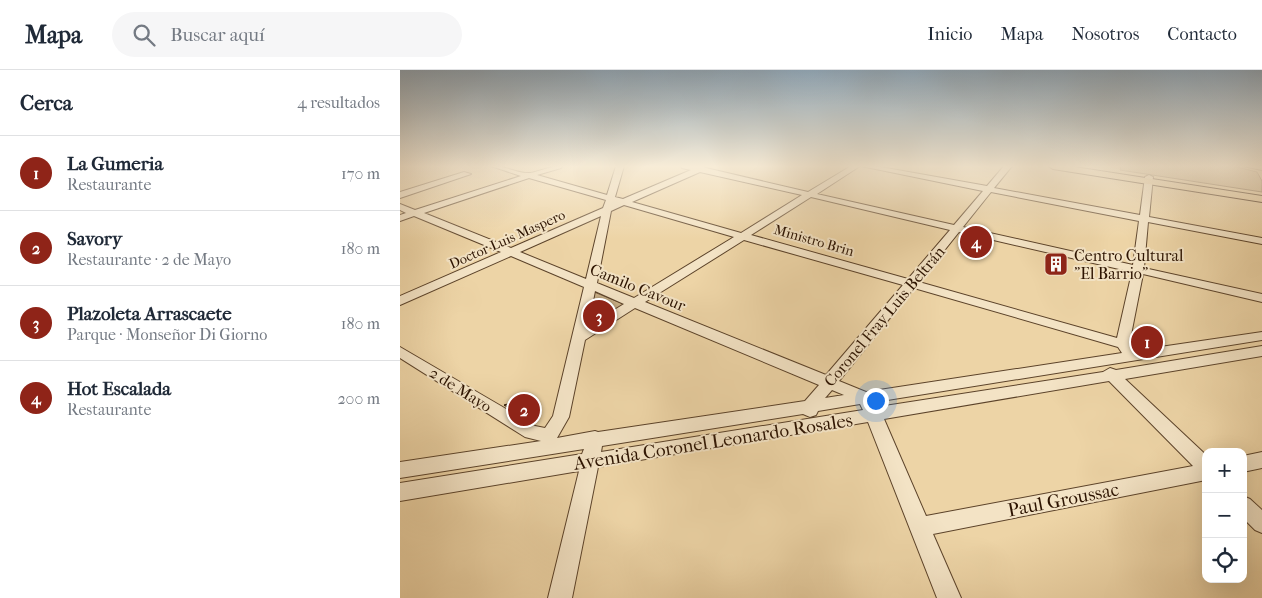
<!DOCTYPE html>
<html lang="es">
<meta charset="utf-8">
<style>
body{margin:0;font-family:"IM FELL French Canon",serif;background:#f6f6f7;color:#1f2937}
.controls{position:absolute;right:15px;bottom:15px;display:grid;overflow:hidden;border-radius:10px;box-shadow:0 5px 20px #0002}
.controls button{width:45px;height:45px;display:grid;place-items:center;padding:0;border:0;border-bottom:1px solid #e0e1e3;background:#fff;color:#1f2937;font:25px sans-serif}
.you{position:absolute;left:475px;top:330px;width:18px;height:18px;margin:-12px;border:4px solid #fff;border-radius:50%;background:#1a73e8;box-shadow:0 0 0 8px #1a73e833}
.badge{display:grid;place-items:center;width:32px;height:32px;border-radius:50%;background:#8f2418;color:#fff;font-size:16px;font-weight:700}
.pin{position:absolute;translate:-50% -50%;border:2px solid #fff;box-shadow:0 1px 5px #0006}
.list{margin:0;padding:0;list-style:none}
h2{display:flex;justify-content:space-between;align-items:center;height:65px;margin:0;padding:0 20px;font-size:21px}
h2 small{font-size:16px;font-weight:400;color:#747a83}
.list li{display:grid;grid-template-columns:32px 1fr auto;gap:15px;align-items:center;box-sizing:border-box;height:75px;padding:0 20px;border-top:1px solid #e0e1e3}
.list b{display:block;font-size:19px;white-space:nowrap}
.list p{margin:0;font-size:16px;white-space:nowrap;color:#747a83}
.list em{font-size:16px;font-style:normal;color:#747a83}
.icon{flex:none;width:28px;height:28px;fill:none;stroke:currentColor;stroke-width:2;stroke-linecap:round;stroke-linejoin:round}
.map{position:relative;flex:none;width:862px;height:528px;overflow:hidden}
header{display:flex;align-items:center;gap:30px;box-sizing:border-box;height:70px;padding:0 25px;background:#fff;border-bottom:1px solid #e0e1e3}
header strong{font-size:24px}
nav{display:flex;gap:28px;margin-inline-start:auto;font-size:18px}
.search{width:350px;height:45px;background:#f6f6f7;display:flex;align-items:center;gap:12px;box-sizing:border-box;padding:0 18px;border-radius:28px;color:#747a83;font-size:19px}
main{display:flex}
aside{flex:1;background:#fff}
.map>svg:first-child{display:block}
.green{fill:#ccb38a;stroke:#7c6346}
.building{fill:#907757;stroke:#2c1301}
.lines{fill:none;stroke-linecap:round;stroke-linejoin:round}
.minor-casing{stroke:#5c432a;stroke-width:2}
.major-casing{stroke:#2c1301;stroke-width:2}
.minor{fill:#f3e3c5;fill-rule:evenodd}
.major{fill:#edd4a6;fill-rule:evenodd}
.labels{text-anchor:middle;stroke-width:4;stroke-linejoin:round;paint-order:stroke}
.far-street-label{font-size:14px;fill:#2c1301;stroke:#f3e3c5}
.poi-label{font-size:16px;fill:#2c1301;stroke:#f3e3c5;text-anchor:start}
.street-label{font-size:16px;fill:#2c1301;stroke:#f3e3c5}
.near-street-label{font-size:19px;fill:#2c1301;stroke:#f3e3c5}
</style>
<header>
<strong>Mapa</strong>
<div class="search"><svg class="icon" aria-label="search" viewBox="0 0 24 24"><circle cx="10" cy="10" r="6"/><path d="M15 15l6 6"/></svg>Buscar aquí</div>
<nav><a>Inicio</a><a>Mapa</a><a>Nosotros</a><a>Contacto</a></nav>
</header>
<main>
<aside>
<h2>Cerca<small>4 resultados</small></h2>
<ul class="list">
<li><span class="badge">1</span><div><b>La Gumeria</b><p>Restaurante</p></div><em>170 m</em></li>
<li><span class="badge">2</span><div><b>Savory</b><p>Restaurante · 2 de Mayo</p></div><em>180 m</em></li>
<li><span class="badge">3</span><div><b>Plazoleta Arrascaete</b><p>Parque · Monseñor Di Giorno</p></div><em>180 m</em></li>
<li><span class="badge">4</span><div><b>Hot Escalada</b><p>Restaurante</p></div><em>200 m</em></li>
</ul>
</aside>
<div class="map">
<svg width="862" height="528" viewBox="0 0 862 528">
<rect width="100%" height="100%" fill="#edd4a6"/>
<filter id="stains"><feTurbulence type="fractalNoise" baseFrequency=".004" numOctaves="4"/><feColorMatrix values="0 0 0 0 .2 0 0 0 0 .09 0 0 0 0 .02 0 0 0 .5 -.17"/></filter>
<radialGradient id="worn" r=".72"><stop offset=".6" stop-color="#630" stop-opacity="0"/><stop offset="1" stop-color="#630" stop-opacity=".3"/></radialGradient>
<g class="green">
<path d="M721,96H833L857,102L862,111V122L720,100Z"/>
<path d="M194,222L226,235L189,258Z"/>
</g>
<path class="building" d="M122,330V334L138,331L135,345L126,348L104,335Z"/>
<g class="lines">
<g class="minor-casing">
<g id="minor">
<path d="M91,96C104,95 118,104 130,103C141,101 150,96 162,96L161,98L137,105L207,125L216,96H224L215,127L223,129L291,100L282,98L281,96H302L306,98L408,122L451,96H460L417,124L554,155L583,121L461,96H475L587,116L604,96H612L594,118L740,145L745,107L749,105L753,107L749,147L862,168V174L748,152L744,198L862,224V232L743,204L731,265L733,281L862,262V270L475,332L478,337L703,302L710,298L716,300L862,276V286L725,309L806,385V410L533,464L561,528H537L468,352L198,397L172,528H148L179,401L0,431V413L182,384L184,379L0,408V392L141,371L125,367L0,288V277L135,356L145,358L153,346L184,217L111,186L0,235V226L101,182L14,146L0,151V145L6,143L0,140V134L15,140L121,106ZM300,102L402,125L341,163L232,132ZM129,108L206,130L203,138L111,178L24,143ZM591,122L739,151L733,195L563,157ZM411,127L550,160L508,209L351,165ZM224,135L334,167L234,228L197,213L211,141ZM201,146L186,209L120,182ZM559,162L732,202L717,268L519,212ZM344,170L503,215L426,305L245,232ZM514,218L718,277L722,283L466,322L439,311ZM195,221L224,234L188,256ZM235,238L419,315L405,331L198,362L195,361L157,368L169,347L185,270ZM709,311L793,396L526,446L484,349ZM432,320L444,325L425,328ZM460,334L463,340L201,382L202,376L403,344L410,347L416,345L418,341Z"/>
<path d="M843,96H862V100Z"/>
<path d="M64,102L71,104L0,128V122Z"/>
<path d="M862,382V398L843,402V386Z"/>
<path d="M843,426L850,429L862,440V463L855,460L843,448Z"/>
</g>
</g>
<g class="major-casing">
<path id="major" d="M648,96H668L862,126V132L653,99Z"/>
</g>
<use href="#minor" class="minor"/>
<use href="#major" class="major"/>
</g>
<linearGradient id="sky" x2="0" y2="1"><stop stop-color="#8fa6b7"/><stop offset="0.57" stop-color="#f7ecd7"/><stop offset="1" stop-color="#f7ecd7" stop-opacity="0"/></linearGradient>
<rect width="862" height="169" fill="url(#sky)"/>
<defs>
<g id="building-square" transform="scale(1.25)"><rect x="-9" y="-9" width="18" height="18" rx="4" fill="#8f2418" stroke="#f3e3c5"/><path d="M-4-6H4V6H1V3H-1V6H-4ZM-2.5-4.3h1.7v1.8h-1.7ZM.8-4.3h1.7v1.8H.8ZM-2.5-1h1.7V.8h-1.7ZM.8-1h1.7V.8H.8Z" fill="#fff"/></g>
</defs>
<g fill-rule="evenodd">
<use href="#building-square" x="656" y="194"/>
</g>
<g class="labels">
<g class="far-street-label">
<text transform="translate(107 169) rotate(-24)" y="5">Doctor Luis Maspero</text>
<text transform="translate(414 170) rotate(16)" y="5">Ministro Brin</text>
</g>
<g class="poi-label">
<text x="674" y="191">Centro Cultural<tspan x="674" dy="18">"El Barrio"</tspan></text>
</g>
<g class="street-label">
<text transform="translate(238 217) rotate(22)" y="6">Camilo Cavour</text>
<text transform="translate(484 246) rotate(-50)" y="6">Coronel Fray Luis Beltrán</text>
<text transform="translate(61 319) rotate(32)" y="6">2 de Mayo</text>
</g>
<g class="near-street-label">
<text transform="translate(313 371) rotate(-9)" y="7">Avenida Coronel Leonardo Rosales</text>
<text transform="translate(663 429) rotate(-11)" y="7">Paul Groussac</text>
</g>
</g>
<rect width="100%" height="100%" filter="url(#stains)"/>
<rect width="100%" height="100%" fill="url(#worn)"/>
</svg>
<div class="controls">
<button>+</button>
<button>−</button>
<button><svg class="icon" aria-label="locate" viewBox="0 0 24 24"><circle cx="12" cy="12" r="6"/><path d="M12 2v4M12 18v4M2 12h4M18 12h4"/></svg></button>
</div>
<div class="you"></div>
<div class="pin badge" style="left:747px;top:272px">1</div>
<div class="pin badge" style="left:124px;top:340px">2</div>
<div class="pin badge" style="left:199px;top:246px">3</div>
<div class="pin badge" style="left:576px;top:172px">4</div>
</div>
</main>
